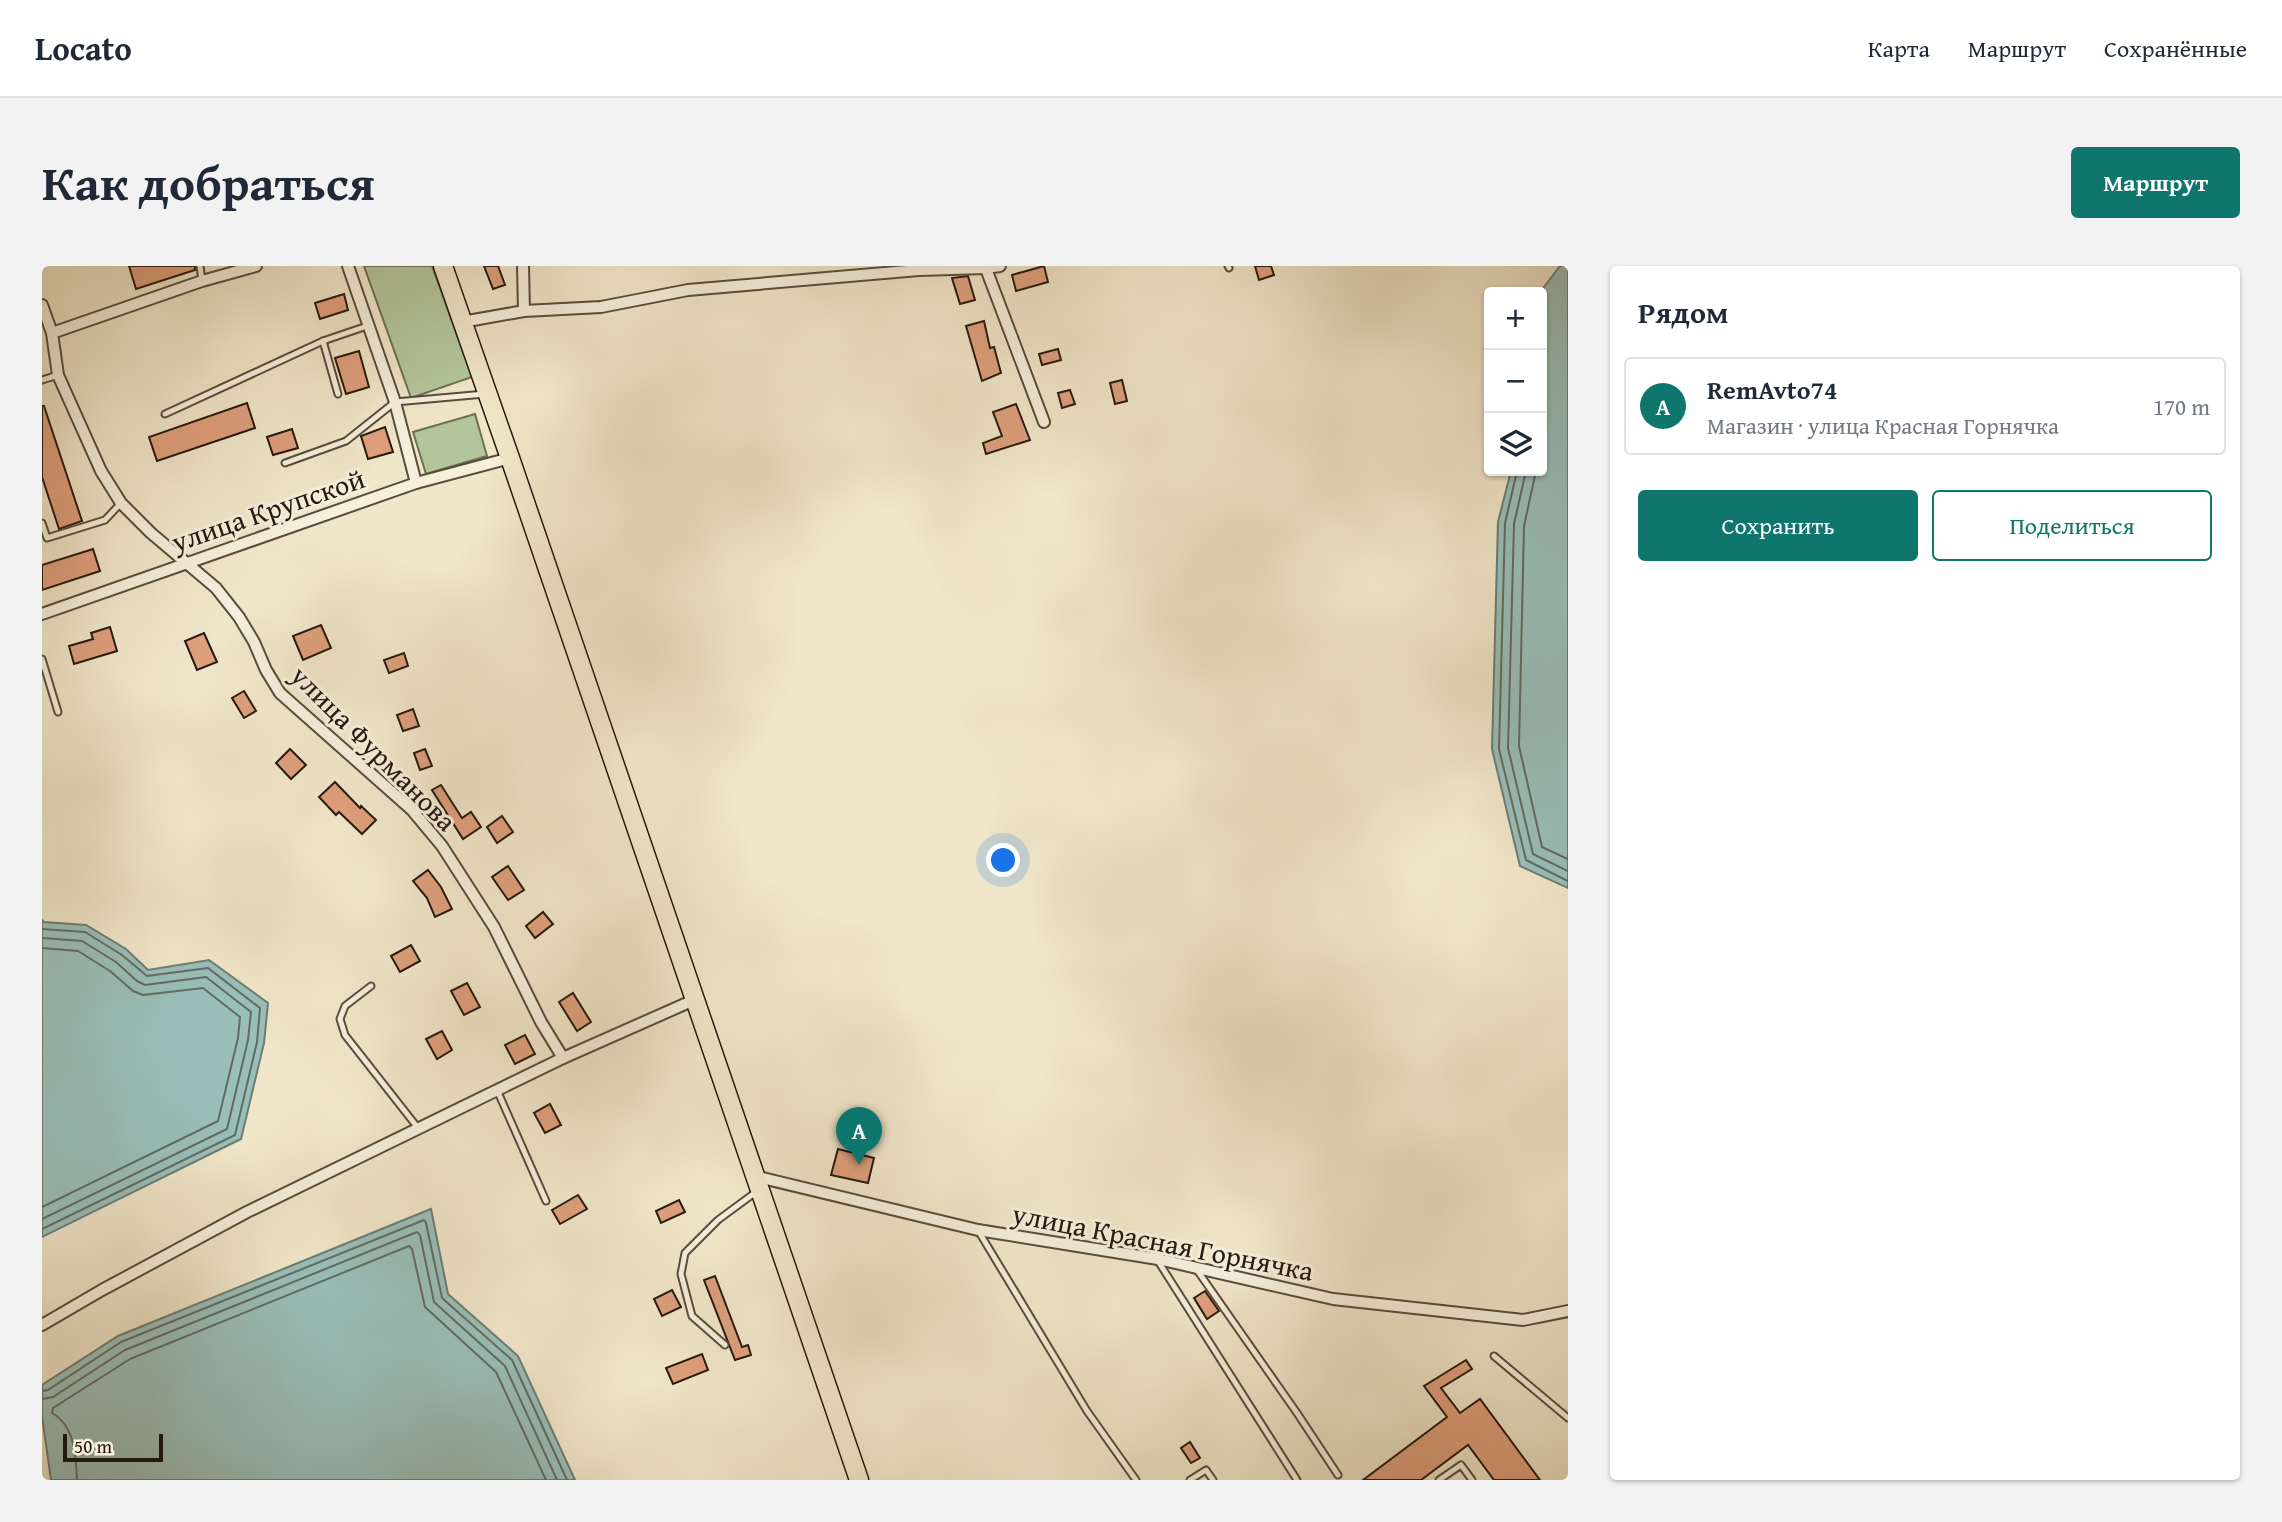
<!DOCTYPE html>
<html lang="ru">
<meta charset="utf-8">
<style>
body{margin:0;font-family:"Gentium Book Plus",serif;background:#f2f2f3;color:#1f2937}
.controls{position:absolute;right:21px;top:21px;display:grid;overflow:hidden;border-radius:7px;box-shadow:0 2px 5px #0004}
.controls button{width:63px;height:63px;display:grid;place-items:center;padding:0;border:0;border-bottom:2px solid #e0e1e3;background:#fff;color:#1f2937;font:35px sans-serif}
.scale{position:absolute;left:21px;bottom:18px;width:100px;box-sizing:border-box;padding-left:7px;border:4px solid #26190d;border-top:0;font-size:19px;line-height:24px;white-space:nowrap;color:#26190d;-webkit-text-stroke:5px #f5efdc;paint-order:stroke}
.you{position:absolute;left:962px;top:595px;width:24px;height:24px;margin:-18px;border:5px solid #fff;border-radius:50%;background:#1a73e8;box-shadow:0 0 0 10px #1a73e833}
.badge{display:grid;place-items:center;width:46px;height:46px;border-radius:50%;background:#0f766e;color:#fff;font-size:23px;font-weight:700}
.pin{position:absolute;translate:-50% -58px;filter:drop-shadow(0 2px 4px #0008)}
.pin::after{content:'';position:absolute;top:37px;width:24px;height:21px;background:inherit;clip-path:polygon(0 0,100% 0,50% 100%)}
.list{margin:0;padding:0;list-style:none}
h2{display:flex;justify-content:space-between;align-items:center;height:91px;margin:0;padding:0 28px;font-size:30px}
h2 small{font-size:23px;font-weight:400;color:#747a83}
.list li{display:grid;grid-template-columns:46px 1fr auto;gap:21px;align-items:center;box-sizing:border-box;height:98px;margin:0 14px 14px;padding:0 14px;border:2px solid #e0e1e3;border-radius:7px}
.list b{display:block;font-size:26px;white-space:nowrap}
.list p{margin:0;font-size:23px;white-space:nowrap;color:#747a83}
.list em{font-size:23px;font-style:normal;color:#747a83}
.actions{display:flex;gap:14px;padding:21px 28px}
.actions a{flex:1;padding:16px 0;border:2px solid #0f766e;border-radius:7px;text-align:center;font-size:24px;color:#0f766e}
.actions .main{background:#0f766e;color:#fff}
.icon{flex:none;width:38px;height:38px;fill:none;stroke:currentColor;stroke-width:2;stroke-linecap:round;stroke-linejoin:round}
.map{position:relative;flex:none;width:1526px;height:1214px;overflow:hidden;border-radius:7px}
header{display:flex;align-items:center;gap:42px;box-sizing:border-box;height:98px;padding:0 35px;background:#fff;border-bottom:2px solid #e0e1e3}
header strong{font-size:33px}
nav{display:flex;gap:38px;margin-inline-start:auto;font-size:24px}
.intro{display:flex;align-items:center;justify-content:space-between;box-sizing:border-box;height:168px;padding:0 42px}
h1{margin:0;font-size:49px}
.button{padding:18px 32px;border-radius:7px;background:#0f766e;color:#fff;font-size:24px;font-weight:700}
main{display:flex;gap:42px;padding:0 42px}
aside{flex:1;background:#fff;border-radius:7px;box-shadow:0 2px 5px #0004}
.map>svg:first-child{display:block}
.green{fill:#b3c69b;stroke:#6c7054;stroke-width:2}
.water{fill:#9abfb9;stroke:#6c7d74;stroke-width:2}
.lines{fill:none;stroke-linecap:round;stroke-linejoin:round}
.shore{stroke:#606c63;stroke-width:2}
.building{fill:#de9f7c;stroke:#26190d;stroke-width:2}
.service-casing{stroke:#584c3c;stroke-width:9}
.minor-casing{stroke:#584c3c;stroke-width:14}
.primary-casing{stroke:#26190d;stroke-width:21}
.service{stroke:#f5efdc;stroke-width:5}
.minor{stroke:#f5efdc;stroke-width:10}
.primary{stroke:#f0e6c9;stroke-width:18}
.labels{text-anchor:middle;stroke-width:6;stroke-linejoin:round;paint-order:stroke}
.street-label{font-size:28px;fill:#26190d;stroke:#f5efdc}
</style>
<header>
<strong>Locato</strong>
<nav><a>Карта</a><a>Маршрут</a><a>Сохранённые</a></nav>
</header>
<div class="intro"><h1>Как добраться</h1><a class="button">Маршрут</a></div>
<main>
<div class="map">
<svg width="1526" height="1214" viewBox="0 0 1526 1214">
<rect width="100%" height="100%" fill="#f0e6c9"/>
<filter id="stains"><feTurbulence type="fractalNoise" baseFrequency=".00286" numOctaves="4"/><feColorMatrix values="0 0 0 0 .2 0 0 0 0 .09 0 0 0 0 .02 0 0 0 .5 -.17"/></filter>
<radialGradient id="worn" r=".72"><stop offset=".6" stop-color="#630" stop-opacity="0"/><stop offset="1" stop-color="#630" stop-opacity=".3"/></radialGradient>
<g class="green">
<path d="M322,0H390L430,111L369,132Z"/>
<path d="M433,148L445,190L384,208L371,166Z"/>
</g>
<g class="water">
<path d="M1518,0H1526V622L1478,600L1450,483L1456,256L1469,205H1500V54L1502,21Z"/>
<path d="M0,654L2,656L44,659L84,683L106,704L167,694L226,737L222,777L199,873L0,971Z"/>
<path d="M389,943L406,1028L476,1090L533,1214H9L0,1150V1119L76,1070Z"/>
</g>
<g class="lines">
<g class="shore">
<path d="M1475,205L1463,257L1457,483L1484,594L1526,615"/>
<path d="M1484,205L1472,258L1466,482L1491,588L1526,605"/>
<path d="M1494,205L1482,260L1477,480L1500,581L1526,593"/>
<path d="M0,663L43,666L80,689L105,710L166,702L218,742L215,776L193,869L0,963"/>
<path d="M0,672L40,675L74,696L95,715L103,719L164,711L209,746L206,774L185,863L0,953"/>
<path d="M0,682L36,685L68,705L91,725L101,729L161,722L198,751L196,772L176,855L0,941"/>
<path d="M0,1125L6,1124L79,1076L382,954L384,957L400,1032L470,1094L525,1214"/>
<path d="M0,1133L11,1131L83,1084L375,966L378,969L392,1036L463,1100L515,1214"/>
<path d="M35,1214C34,1190 33,1160 10,1147L11,1142L88,1093L367,980L370,983L383,1041L454,1106L504,1214"/>
</g>
</g>
<g class="building">
<path d="M87,0H153V4L94,23Z"/>
<path d="M442,0H456L463,19L451,23Z"/>
<path d="M1002,0L1006,16L974,25L970,9Z"/>
<path d="M1213,0H1229L1232,9L1217,14Z"/>
<path d="M926,10L933,34L918,38L910,12Z"/>
<path d="M302,28L306,44L278,53L273,37Z"/>
<path d="M942,55L948,82L952,81L959,107L940,115L924,60Z"/>
<path d="M1016,83L1019,94L1000,99L997,88Z"/>
<path d="M317,85L327,121L304,128L293,92Z"/>
<path d="M1080,114L1085,135L1073,138L1068,117Z"/>
<path d="M1028,124L1033,138L1020,142L1016,127Z"/>
<path d="M205,137L213,162L115,195L107,171Z"/>
<path d="M974,138L988,174L944,188L941,177L960,170L951,146Z"/>
<path d="M0,140H2L40,255L17,263L0,211Z"/>
<path d="M343,161L351,186L326,193L319,170Z"/>
<path d="M250,163L256,182L231,189L225,171Z"/>
<path d="M51,283L58,305L0,324V299Z"/>
<path d="M279,359L289,382L261,394L251,370Z"/>
<path d="M68,361L75,385L32,398L27,380L51,373L49,367Z"/>
<path d="M162,367L175,396L155,404L143,375Z"/>
<path d="M362,387L366,400L347,407L342,394Z"/>
<path d="M202,425L214,445L202,452L190,432Z"/>
<path d="M371,443L377,460L361,465L355,449Z"/>
<path d="M248,483L264,499L249,513L234,497Z"/>
<path d="M383,483L390,500L378,504L372,487Z"/>
<path d="M293,516L318,542L319,540L334,554L320,568L297,546L294,549L277,531Z"/>
<path d="M399,519L420,552L429,546L439,561L421,573L390,524Z"/>
<path d="M460,550L471,566L455,577L445,561Z"/>
<path d="M466,600L482,624L466,634L450,611Z"/>
<path d="M386,604L399,621L410,643L393,651L385,632L371,615Z"/>
<path d="M501,646L511,658L493,672L484,660Z"/>
<path d="M369,679L378,695L358,706L349,690Z"/>
<path d="M425,717L438,741L422,749L409,725Z"/>
<path d="M531,727L549,756L535,765L517,736Z"/>
<path d="M400,765L410,784L395,793L384,773Z"/>
<path d="M483,769L493,788L473,798L463,779Z"/>
<path d="M508,838L519,859L503,867L492,847Z"/>
<path d="M796,883L832,892L826,917L789,909Z"/>
<path d="M536,929L545,943L518,958L510,944Z"/>
<path d="M637,934L643,946L619,957L614,945Z"/>
<path d="M673,1010L700,1081L706,1079L709,1089L693,1094L662,1014Z"/>
<path d="M630,1024L639,1041L620,1050L612,1033Z"/>
<path d="M1163,1025L1177,1045L1165,1053L1152,1032Z"/>
<path d="M660,1088L666,1104L631,1118L624,1102Z"/>
<path d="M1424,1094L1430,1103L1399,1122L1418,1147L1438,1133L1498,1214H1452L1426,1179L1379,1214H1321L1405,1151L1382,1120Z"/>
<path d="M1148,1176L1158,1192L1149,1197L1139,1182Z"/>
</g>
<g class="lines">
<g class="service-casing">
<g id="service">
<path d="M158,0L160,15"/>
<path d="M1186,0L1187,2"/>
<path d="M281,75L296,128"/>
<path d="M0,114L16,109"/>
<path d="M123,148L281,75L328,59"/>
<path d="M243,197L304,175L353,136L443,128"/>
<path d="M0,257L5,272L63,254L79,237"/>
<path d="M0,393L16,446"/>
<path d="M329,720L303,740L298,753L303,769L376,862"/>
<path d="M455,824L504,935"/>
<path d="M937,966L1045,1145L1094,1214"/>
<path d="M1116,995L1255,1214"/>
<path d="M1155,1004L1255,1147L1296,1209"/>
<path d="M683,1079L650,1050L639,1008L643,987L676,954L714,926"/>
<path d="M1452,1090L1526,1152"/>
<path d="M1148,1214L1164,1204L1171,1214"/>
<path d="M1397,1214L1419,1199L1430,1214"/>
</g>
</g>
<g class="minor-casing">
<g id="minor">
<path d="M306,0L353,136L374,217"/>
<path d="M481,0L482,45"/>
<path d="M943,0L1002,156"/>
<path d="M0,39L10,67L16,109L59,205L79,237L109,267L174,322L197,351L212,376L224,404L238,427L370,544L400,580L452,661L499,756L521,792"/>
<path d="M420,56L482,45L559,41L646,24L877,4L944,2L958,0"/>
<path d="M10,67L160,15L214,0"/>
<path d="M0,348L374,217L468,192"/>
<path d="M712,910L936,964L1116,993L1291,1033L1481,1054L1526,1045"/>
<path d="M0,1059L60,1024L205,946L521,792L652,734"/>
</g>
</g>
<g class="primary-casing">
<path id="primary" d="M401,0L468,192L817,1214"/>
</g>
<use href="#service" class="service"/>
<use href="#minor" class="minor"/>
<use href="#primary" class="primary"/>
</g>
<g class="labels">
<g class="street-label">
<text transform="translate(226 244) rotate(-19)" y="10">улица Крупской</text>
<text transform="translate(332 482) rotate(45)" y="10">улица Фурманова</text>
<text transform="translate(1121 976) rotate(11)" y="10">улица Красная Горнячка</text>
</g>
</g>
<rect width="100%" height="100%" filter="url(#stains)"/>
<rect width="100%" height="100%" fill="url(#worn)"/>
</svg>
<div class="controls">
<button>+</button>
<button>−</button>
<button><svg class="icon" aria-label="layers" viewBox="0 0 24 24"><path d="M12 4l9 5-9 5-9-5zM3 14l9 5 9-5"/></svg></button>
</div>
<div class="scale">50 m</div>
<div class="you"></div>
<div class="pin badge" style="left:817px;top:899px">A</div>
</div>
<aside>
<h2>Рядом<small></small></h2>
<ul class="list">
<li><span class="badge">A</span><div><b>RemAvto74</b><p>Магазин · улица Красная Горнячка</p></div><em>170 m</em></li>
</ul>
<div class="actions"><a class="main">Сохранить</a><a>Поделиться</a></div>
</aside>
</main>
